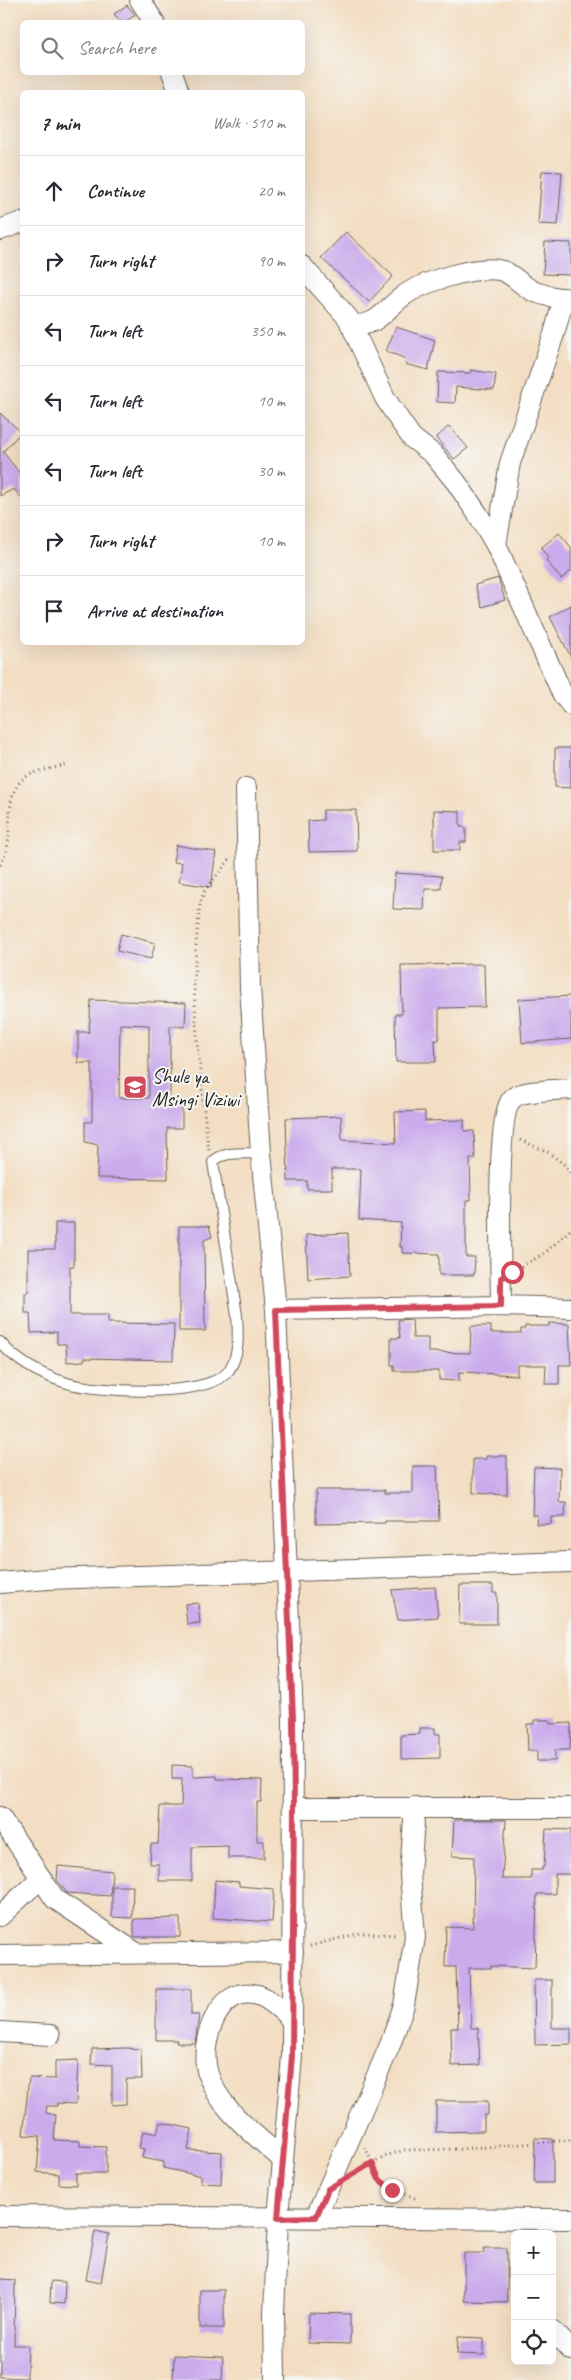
<!DOCTYPE html>
<meta charset="utf-8">
<style>
body{margin:0;font-family:Caveat,sans-serif;background:#f7f7f7;color:#2b2b33}
.controls{position:absolute;right:15px;bottom:15px;display:grid;overflow:hidden;border-radius:8px;box-shadow:0 5px 20px #0002}
.controls button{width:45px;height:45px;display:grid;place-items:center;padding:0;border:0;border-bottom:1px solid #e1e1e2;background:#fff;color:#2b2b33;font:25px sans-serif}
.stop{position:absolute;width:15px;height:15px;margin:-11px;border:4px solid #d1495b;border-radius:50%;background:#fff}
.stop.end{background:#d1495b;border-color:#fff;box-shadow:0 1px 5px #0008}
.list{margin:0;padding:0;list-style:none}
h2{display:flex;justify-content:space-between;align-items:center;height:65px;margin:0;padding:0 20px;font-size:21px}
h2 small{font-size:16px;font-weight:400;color:#7c7c81}
.list li{display:grid;grid-template-columns:32px 1fr auto;gap:15px;align-items:center;box-sizing:border-box;height:70px;padding:0 20px;border-top:1px solid #e1e1e2}
.list b{display:block;font-size:19px;white-space:nowrap}
.list em{font-size:16px;font-style:normal;color:#7c7c81}
.icon{flex:none;width:28px;height:28px;fill:none;stroke:currentColor;stroke-width:2;stroke-linecap:round;stroke-linejoin:round}
.map{position:relative;flex:none;width:571px;height:2380px;overflow:hidden}
.search{position:absolute;background:#fff;box-shadow:0 5px 20px #0002;left:20px;top:20px;width:285px;height:55px;display:flex;align-items:center;gap:12px;box-sizing:border-box;padding:0 18px;border-radius:8px;color:#7c7c81;font-size:19px}
.panel{position:absolute;background:#fff;box-shadow:0 5px 20px #0002;left:20px;top:90px;width:285px;height:555px;border-radius:8px}
.map>svg:first-child{display:block}
.building{fill:#caabec;fill-rule:evenodd}
.lines{fill:none;stroke-linecap:round;stroke-linejoin:round}
.service-casing{stroke:#676056;stroke-width:12}
.minor-casing{stroke:#676056;stroke-width:22}
.path{stroke:#676056;stroke-width:3;stroke-dasharray:1 4;stroke-linecap:butt}
.service{stroke:#fff;stroke-width:10}
.minor{stroke:#fff;stroke-width:20}
.route{stroke:#d1495b;stroke-width:6}
.labels{text-anchor:middle;stroke-width:4;stroke-linejoin:round;paint-order:stroke}
.poi-label{font-size:20px;fill:#1c1c1c;stroke:#f6f6f2;text-anchor:start}
</style>
<div class="map">
<svg width="571" height="2380" viewBox="0 0 571 2380">
<rect width="100%" height="100%" fill="#f6f6f2"/>
<filter id="ink" filterUnits="userSpaceOnUse"><feTurbulence type="fractalNoise" baseFrequency=".02" numOctaves="2"/><feDisplacementMap in="SourceGraphic" scale="10" xChannelSelector="R" yChannelSelector="G"/><feConvolveMatrix kernelMatrix="1 2 1 2 8 2 1 2 1" color-interpolation-filters="sRGB"/></filter>
<filter id="wash" filterUnits="userSpaceOnUse"><feTurbulence type="fractalNoise" baseFrequency=".0096" numOctaves="4" result="noise"/><feDisplacementMap in="SourceGraphic" scale="20" xChannelSelector="R" yChannelSelector="G"/><feGaussianBlur stdDeviation="1.12" result="paint"/><feColorMatrix in="noise" values="0 0 0 0 0 0 0 0 0 0 0 0 0 0 0 0 0 1.4 0 .05"/><feComposite in="paint" operator="in"/></filter>
<g filter="url(#wash)">
<rect width="100%" height="100%" fill="#f3dec3"/>
<g id="blocks">
<g class="building">
<path d="M127,5L135,15L125,22H121L114,14Z"/>
<path d="M542,171L562,172L558,225L538,224Z"/>
<path d="M346,232L393,276L369,302L321,258Z"/>
<path d="M545,242L571,243V275L543,274Z"/>
<path d="M396,327L435,340L428,370L405,364L406,359L386,351Z"/>
<path d="M471,370L496,374L494,390L456,387L455,403L437,402L438,372L470,373Z"/>
<path d="M0,413L21,432L3,452L22,476V499L14,489L0,496Z"/>
<path d="M449,426L468,448L454,459L436,438Z"/>
<path d="M559,533L571,547V571L561,579L546,560L548,558L541,548Z"/>
<path d="M498,578L505,600L482,607L475,585Z"/>
<path d="M571,605V657L550,617Z"/>
<path d="M555,748H571V788L555,787Z"/>
<path d="M323,810H356L357,851L309,852L308,821L323,820Z"/>
<path d="M434,810L460,811V827H466V842H460V850H434Z"/>
<path d="M176,845L216,852L211,887L179,882L182,863L173,862Z"/>
<path d="M395,873L442,876L441,889H425L424,910L393,909Z"/>
<path d="M121,934L155,943L151,959L117,951Z"/>
<path d="M484,964L485,1007L439,1008V1040H435L436,1062H396L395,1014H402L401,965Z"/>
<path d="M571,996V1039L522,1043L519,999Z"/>
<path d="M91,1000L186,1003L185,1027L170,1026V1101H182V1128H167L168,1179L97,1178L98,1145L85,1142V1122H92V1063H78V1032H89ZM120,1024L149,1025V1098H119Z"/>
<path d="M425,1111V1121L464,1120V1131H474L475,1159H470L471,1200H466V1257H475L474,1275H439V1254L402,1253V1247H400L401,1223L359,1220L361,1169H332V1189H307V1181H288L286,1118L341,1116L342,1140L396,1143L395,1112Z"/>
<path d="M55,1223H74V1266H70V1315H108V1323L174,1324L173,1360L84,1358V1361L67,1362L66,1344H57V1332L31,1333L30,1313H25V1293H28V1249H55Z"/>
<path d="M179,1226H209L212,1237L204,1240L205,1331H179Z"/>
<path d="M348,1233L350,1276L308,1279L306,1235Z"/>
<path d="M412,1319L413,1338H428V1352L470,1353L471,1326H491V1333H521V1329H525V1326H549V1323L569,1324L571,1365H559V1384H545L546,1365H517V1375L459,1372V1381L439,1380V1371H394V1365H391V1338H400L398,1320Z"/>
<path d="M486,1456H507V1495L473,1493V1459H486Z"/>
<path d="M413,1466H437L439,1521H385V1523L316,1524V1490H385V1493H413Z"/>
<path d="M534,1467L560,1468L559,1502H566L565,1517H551V1524H536L537,1515H532Z"/>
<path d="M460,1585H493V1593H497V1624H459Z"/>
<path d="M435,1587L438,1617L398,1620L392,1590Z"/>
<path d="M198,1603L200,1623L187,1624L185,1604Z"/>
<path d="M534,1720H550V1724L571,1723L570,1750H555V1761H537V1751H528L527,1724H534Z"/>
<path d="M420,1728H435V1734H440V1758L401,1759V1735L420,1734Z"/>
<path d="M172,1765L193,1766V1777L217,1776V1779L262,1780L261,1802H257V1841H264V1858H228V1846L192,1847V1881H159V1864H150L151,1844H158L160,1806H181L182,1779H172Z"/>
<path d="M454,1820H506L502,1879H531V1870H542V1867H544L546,1829L571,1830V1874H555V1894H537L535,1968L491,1966V1968H469L471,2028H478L480,2065L452,2066L451,2028H458L456,1967H445L446,1927L473,1928L474,1857L452,1856Z"/>
<path d="M58,1866L112,1871L110,1896L67,1893L57,1880Z"/>
<path d="M215,1880L239,1882V1886L274,1889L272,1922L213,1918Z"/>
<path d="M112,1886H133L132,1918L112,1917Z"/>
<path d="M180,1918V1937H134V1919Z"/>
<path d="M534,1980H552V2028H571V2044L535,2045Z"/>
<path d="M156,1989H191V2015H199L195,2043H176L177,2040H156Z"/>
<path d="M126,2048L141,2049L142,2079H126V2104L112,2105V2065L91,2064L92,2049Z"/>
<path d="M78,2060L76,2104L57,2103V2106H47L46,2113L56,2115L54,2140L80,2141V2146L106,2147V2173H76V2185L59,2184V2174L37,2172L40,2136L23,2135L29,2078L55,2079V2061Z"/>
<path d="M436,2101H488V2115H484V2131L436,2132Z"/>
<path d="M160,2122L192,2129L188,2150L222,2152L221,2184L201,2183V2176L163,2168L164,2162L142,2158L144,2149L139,2148L143,2131L157,2134Z"/>
<path d="M535,2138L553,2139V2183H534Z"/>
<path d="M95,2231L109,2234L101,2283L86,2280Z"/>
<path d="M484,2248H507V2302L464,2301V2253H484Z"/>
<path d="M0,2279L15,2280L14,2345H28L27,2378L0,2377Z"/>
<path d="M51,2281L65,2282L64,2304L50,2303Z"/>
<rect x="200" y="2290" width="24" height="38"/>
<path d="M309,2313L350,2314V2344L308,2343Z"/>
<path d="M458,2337L484,2338V2355L457,2354Z"/>
<path d="M174,2355L223,2357L222,2380H173Z"/>
</g>
</g>
</g>
<g filter="url(#ink)">
<use href="#blocks" fill-opacity="0" stroke="#676056" stroke-width="1"/>
<g class="lines">
<g class="service-casing">
<path id="service" d="M0,1342C18,1363 41,1375 67,1383C97,1392 210,1399 229,1370C240,1354 238,1334 237,1315L213,1162C223,1150 246,1154 261,1153"/>
</g>
<g class="minor-casing">
<g id="minor">
<path d="M140,0L154,22"/>
<path d="M172,72L179,92"/>
<path d="M0,230L19,223"/>
<path d="M302,266L348,318L385,398L400,421L412,438L433,454L456,482L479,516L496,545L562,693L571,705"/>
<path d="M351,325C379,326 382,312 402,297C421,282 479,264 503,271C516,276 524,289 538,293C549,297 560,297 571,301"/>
<path d="M496,545L510,463L554,334L564,298"/>
<path d="M246,788L250,987L261,1153L276,1310L293,1718L292,2056L278,2218L274,2314L275,2380"/>
<path d="M501,1306C501,1273 495,1116 512,1099C520,1090 558,1090 571,1089"/>
<path d="M276,1310L501,1306L571,1308"/>
<path d="M0,1583L48,1579L571,1562"/>
<path d="M294,1808H571"/>
<path d="M0,1817L55,1899L136,1953"/>
<path d="M0,1916L40,1879"/>
<path d="M0,1955L293,1952"/>
<path d="M0,2032L50,2035"/>
<path d="M283,2160C256,2135 219,2109 208,2074C198,2044 218,1983 258,1995C271,1999 283,2012 292,2020"/>
<path d="M0,2216L571,2219"/>
<path d="M316,2217L390,2045L404,2005L415,1937L410,1874L415,1807"/>
<path d="M552,2330L571,2350"/>
</g>
</g>
<g class="path">
<path d="M0,865C4,858 7,851 8,843C11,822 5,787 29,775C40,770 55,768 67,765"/>
<path d="M520,1140L546,1151L566,1166L571,1175"/>
<path d="M209,1150L206,1131L197,1040L194,986L196,944L200,904L205,890L230,859"/>
<path d="M517,1269L545,1253L571,1229"/>
<path d="M310,1946L360,1933L397,1935"/>
<path d="M365,2147L379,2179L384,2184L417,2199"/>
<path d="M355,2174L388,2155L405,2150L462,2149L571,2140"/>
</g>
<use href="#service" class="service"/>
<use href="#minor" class="minor"/>
</g>
</g>
<g class="lines" filter="url(#ink)">
<path class="route" d="M392,2190L379,2179L372,2163L328,2189L316,2217L278,2218L292,2056L294,1808L293,1718L276,1310L501,1306V1278L512,1272"/>
</g>
<defs>
<g id="school-square" transform="scale(1.25)"><rect x="-9" y="-9" width="18" height="18" rx="4" fill="#d1495b" stroke="#f6f6f2"/><path d="M0-5L7-2L0 1L-7-2ZM-4 1L0 2.5L4 1V4Q0 6-4 4Z" fill="#fff"/></g>
</defs>
<g fill-rule="evenodd">
<use href="#school-square" x="135" y="1087"/>
</g>
<g class="labels">
<g class="poi-label">
<text x="152" y="1083">Shule ya<tspan x="152" dy="23">Msingi Viziwi</tspan></text>
</g>
</g>
</svg>
<div class="controls">
<button>+</button>
<button>−</button>
<button><svg class="icon" aria-label="locate" viewBox="0 0 24 24"><circle cx="12" cy="12" r="6"/><path d="M12 2v4M12 18v4M2 12h4M18 12h4"/></svg></button>
</div>
<div class="stop" style="left:512px;top:1272px"></div>
<div class="stop end" style="left:392px;top:2190px"></div>
<div class="search"><svg class="icon" aria-label="search" viewBox="0 0 24 24"><circle cx="10" cy="10" r="6"/><path d="M15 15l6 6"/></svg>Search here</div>
<section class="panel">
<h2>7 min<small>Walk · 510 m</small></h2>
<ul class="list">
<li><svg class="icon" aria-label="ahead" viewBox="0 0 24 24"><path d="M12 20V5M6 11l6-6 6 6"/></svg><div><b>Continue</b></div><em>20 m</em></li>
<li><svg class="icon" aria-label="right" viewBox="0 0 24 24"><path d="M7 20v-9h11M14 6l5 5-5 5"/></svg><div><b>Turn right</b></div><em>90 m</em></li>
<li><svg class="icon" aria-label="left" viewBox="0 0 24 24"><path d="M17 20v-9H6M10 6l-5 5 5 5"/></svg><div><b>Turn left</b></div><em>350 m</em></li>
<li><svg class="icon" aria-label="left" viewBox="0 0 24 24"><path d="M17 20v-9H6M10 6l-5 5 5 5"/></svg><div><b>Turn left</b></div><em>10 m</em></li>
<li><svg class="icon" aria-label="left" viewBox="0 0 24 24"><path d="M17 20v-9H6M10 6l-5 5 5 5"/></svg><div><b>Turn left</b></div><em>30 m</em></li>
<li><svg class="icon" aria-label="right" viewBox="0 0 24 24"><path d="M7 20v-9h11M14 6l5 5-5 5"/></svg><div><b>Turn right</b></div><em>10 m</em></li>
<li><svg class="icon" aria-label="arrive" viewBox="0 0 24 24"><path d="M6 21V4h12l-3 4 3 4H6"/></svg><div><b>Arrive at destination</b></div></li>
</ul>
</section>
</div>
